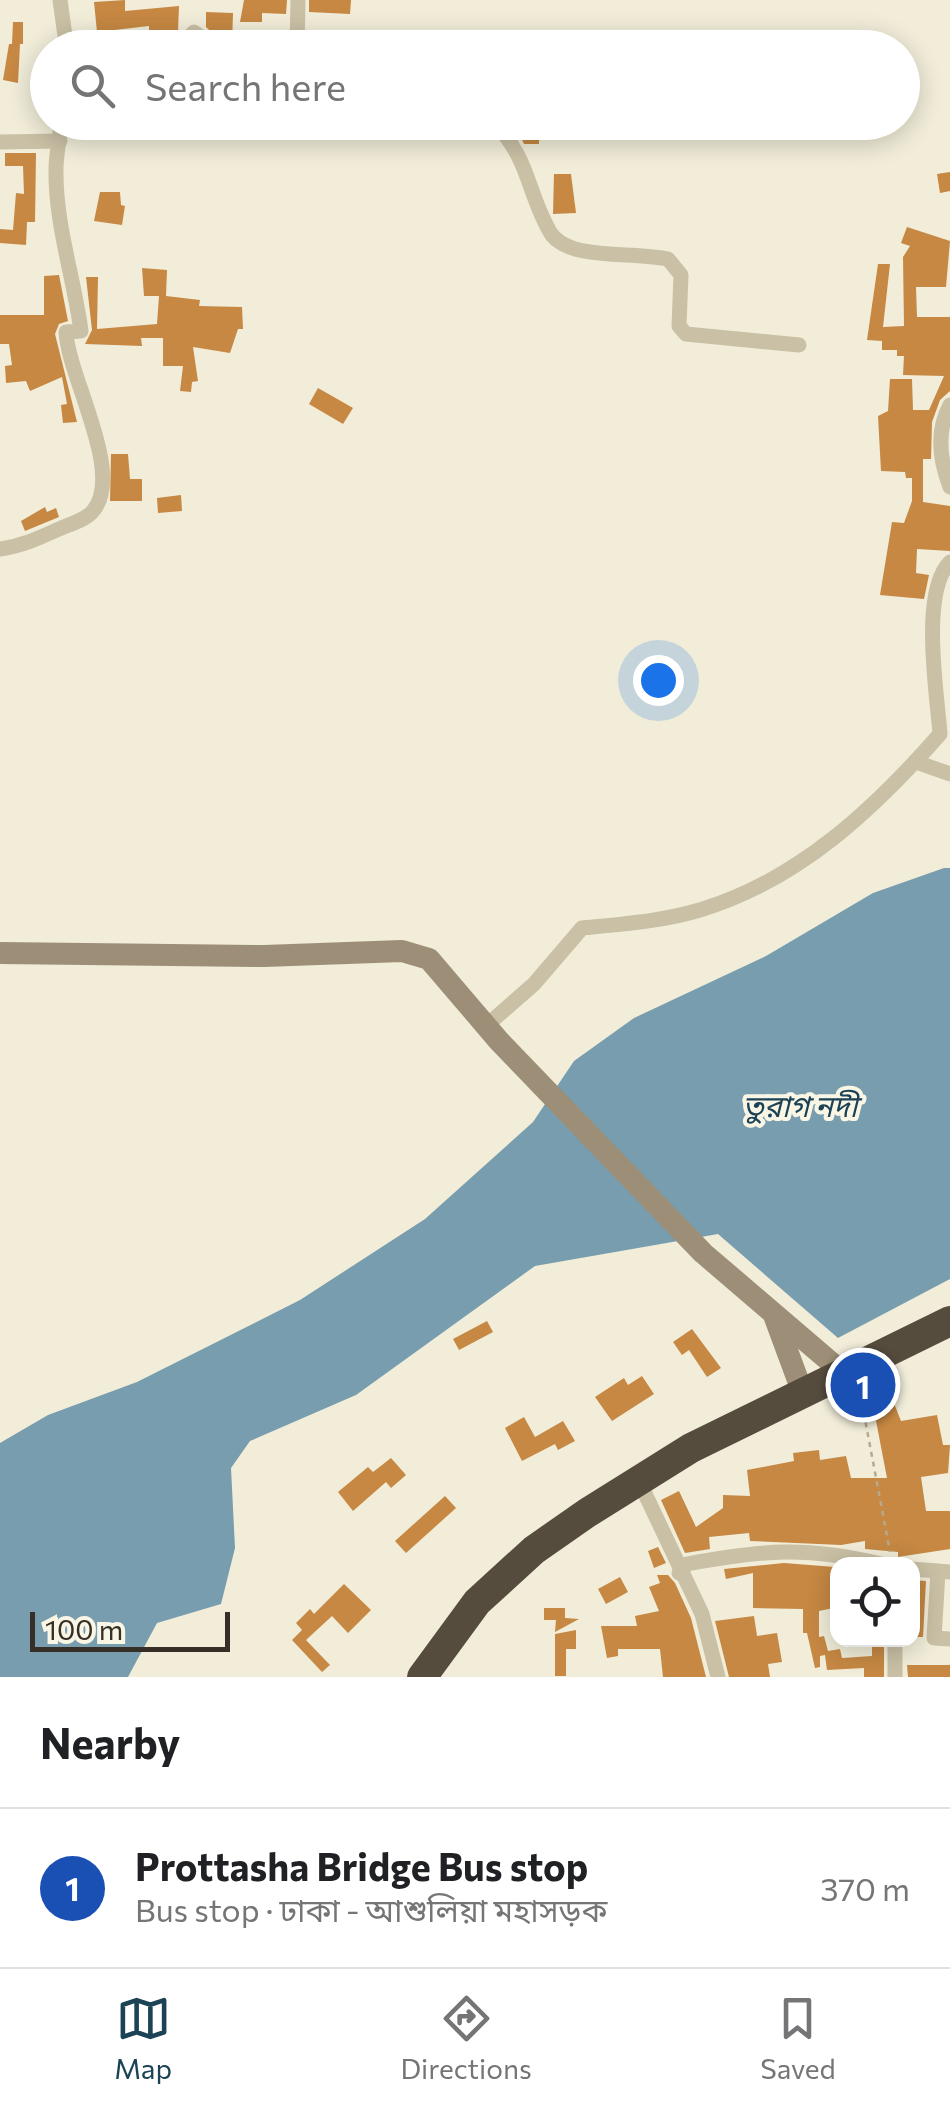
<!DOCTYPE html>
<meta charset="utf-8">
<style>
body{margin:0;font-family:Commissioner,"Noto Sans Bengali",sans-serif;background:#f6f6f6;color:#202124}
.controls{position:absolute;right:30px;bottom:30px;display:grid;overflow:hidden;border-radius:20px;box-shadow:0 5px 25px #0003}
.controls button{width:90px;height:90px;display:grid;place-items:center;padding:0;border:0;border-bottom:2px solid #e0e0e0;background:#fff;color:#202124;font:50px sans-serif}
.scale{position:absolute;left:30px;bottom:25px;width:200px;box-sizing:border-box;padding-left:10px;border:5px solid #352f27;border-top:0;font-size:28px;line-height:35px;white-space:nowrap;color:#352f27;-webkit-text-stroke:8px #f9f6e5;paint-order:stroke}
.you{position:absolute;left:658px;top:680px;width:35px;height:35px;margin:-25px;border:8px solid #fff;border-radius:50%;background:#1a73e8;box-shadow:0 0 0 15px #1a73e833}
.badge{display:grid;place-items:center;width:65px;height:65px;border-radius:50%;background:#1c4256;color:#fff;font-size:32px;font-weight:700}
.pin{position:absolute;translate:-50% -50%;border:5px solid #fff;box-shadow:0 2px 10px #0006}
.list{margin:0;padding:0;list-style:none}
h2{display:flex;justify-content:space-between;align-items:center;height:130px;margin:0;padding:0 40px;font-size:42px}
h2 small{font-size:32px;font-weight:400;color:#757577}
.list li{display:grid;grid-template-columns:65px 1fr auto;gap:30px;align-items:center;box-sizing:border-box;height:160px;padding:0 40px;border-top:2px solid #e0e0e0}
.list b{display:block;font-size:38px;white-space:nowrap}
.list p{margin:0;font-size:32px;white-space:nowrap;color:#757577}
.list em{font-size:32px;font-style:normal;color:#757577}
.icon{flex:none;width:55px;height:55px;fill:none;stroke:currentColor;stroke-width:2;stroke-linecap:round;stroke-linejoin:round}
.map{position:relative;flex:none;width:950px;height:1677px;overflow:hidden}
.search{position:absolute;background:#fff;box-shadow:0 5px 25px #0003;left:30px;right:30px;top:30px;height:110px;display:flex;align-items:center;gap:25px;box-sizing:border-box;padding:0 35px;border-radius:55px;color:#757577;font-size:38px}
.sheet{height:290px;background:#fff}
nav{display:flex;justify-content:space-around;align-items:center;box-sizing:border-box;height:140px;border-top:2px solid #e0e0e0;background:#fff;font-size:28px;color:#757577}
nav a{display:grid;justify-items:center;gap:5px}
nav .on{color:#1c4256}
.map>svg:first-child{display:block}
.water{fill:#789dae}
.building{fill:#c68843}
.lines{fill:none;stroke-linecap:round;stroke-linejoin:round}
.path{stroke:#b5aa90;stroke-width:2.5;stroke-dasharray:5 5;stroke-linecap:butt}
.street{stroke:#c9c0a5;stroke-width:15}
.secondary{stroke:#9d8f77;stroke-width:22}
.highway{stroke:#564c3e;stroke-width:30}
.labels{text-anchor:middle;stroke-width:8;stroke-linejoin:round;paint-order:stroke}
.water-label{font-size:30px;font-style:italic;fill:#1c4256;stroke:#f9f6e5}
</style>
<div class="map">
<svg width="950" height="1677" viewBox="0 0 950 1677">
<rect width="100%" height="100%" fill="#f1edd9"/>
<path class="water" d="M944,868H950V1279L838,1338L718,1234L535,1266L356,1395L250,1441L231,1468L235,1548L221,1604L157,1623L128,1677H0V1443L48,1415L137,1382L300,1300L425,1219L533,1122L574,1061L634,1018L766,956L873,893Z"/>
<g class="building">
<path d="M125,0V11L179,6L178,32H149V26L97,32L94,2Z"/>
<path d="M244,0H287L286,14L262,13V22H240Z"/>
<path d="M309,0H351L350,14L309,12Z"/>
<path d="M206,12L233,13L232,47L226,46L206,27Z"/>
<path d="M13,22H23V44H12Z"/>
<path d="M463,32L486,40L489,35L517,48H457Z"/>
<path d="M9,44H20L18,83L3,80Z"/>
<path d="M549,122L585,123L584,137L548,135Z"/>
<path d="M119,123V140H102V124Z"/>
<path d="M518,131L539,132V144H524Z"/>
<path d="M5,153H36L35,222H27L26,245L0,243V229L13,230L16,193L24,194L23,166H5Z"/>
<path d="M950,172V191L940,193L937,174Z"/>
<path d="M554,174H571L576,213L553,214Z"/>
<path d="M100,192H120L121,205L125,206L122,225L94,221Z"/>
<path d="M907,227L950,241L946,287H916L917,317H950V391L940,400L932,422L931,459H923V502L950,506V551L917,549L916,573L929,575L924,599L880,595L892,522L904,523L912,501V478H906L905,472L881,471L878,416L888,411L890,379H912L913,410H929L944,376L903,375L904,356H897V350H882V341L867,340L878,264H890L883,327L904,326L903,257L910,246L901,243Z"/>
<path d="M142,268L167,270L166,296L200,300L199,306L242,307L243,329H238L230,353L193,347L198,381L192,382L191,392L180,391L183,366H163V338H141L142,346L85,344L92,330L86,277H98L97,329L157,324L159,296H144Z"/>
<path d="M59,275L68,321L59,324L55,334L77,422L63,423L61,405L67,404L62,377L30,391L26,381L6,383L5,366L12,365L9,344H0V315H44V276Z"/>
<path d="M318,388L353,408L343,424L309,404Z"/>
<path d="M111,454H128L130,479H142V501H110Z"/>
<path d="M181,495L182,511L158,513L157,498Z"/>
<path d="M45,507L47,512L56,508L59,517L25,531L21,521Z"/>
<path d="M487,1321L493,1332L459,1350L453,1339Z"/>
<path d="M692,1329L721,1368L707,1377L689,1350L682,1355L673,1342Z"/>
<path d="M642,1376L654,1394L612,1421L595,1397L624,1378L628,1385Z"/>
<path d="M890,1393L901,1421L937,1415L943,1445H950L948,1473L921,1477L926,1511H950V1549L898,1557V1552L865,1549V1541L841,1545L750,1541L749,1533L709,1537L710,1549L685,1553L661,1500L679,1491L696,1527L723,1508V1495L750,1496L747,1470L794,1461L793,1453L819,1450L820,1460L846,1456L851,1478H887L872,1400Z"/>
<path d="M524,1417L535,1437L563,1421L575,1441L558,1450L555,1444L522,1461L505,1428Z"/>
<path d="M391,1458L406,1475L391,1488L386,1482L353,1511L338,1492L368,1467L373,1472Z"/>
<path d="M445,1496L456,1508L406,1553L395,1541Z"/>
<path d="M658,1547L666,1563L654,1568L648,1551Z"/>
<path d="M784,1563L835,1567L838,1607L819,1611V1637L824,1636L828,1651L840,1649L842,1658L872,1656V1640H884V1677H864V1668L827,1670L825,1655L820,1656V1667L815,1668L807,1633H803V1609L753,1608V1573L726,1579L724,1569Z"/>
<path d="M657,1575H668L675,1583L691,1618L706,1677H663L660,1649H618V1656L607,1658L601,1626H637L635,1616L659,1611L649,1587L660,1583Z"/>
<path d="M620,1577L628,1592L606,1604L598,1589Z"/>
<path d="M912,1580L926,1581L923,1637H912Z"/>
<path d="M344,1584L371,1610L348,1633L332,1616L306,1640L330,1665L322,1672L292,1640L302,1630L296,1623L310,1609L314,1614Z"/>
<path d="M544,1608H565V1618L579,1619L555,1632L556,1620H544Z"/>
<path d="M754,1616L757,1636L777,1633L782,1662L768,1664L770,1677H729L715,1621Z"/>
<path d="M576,1630V1649H566V1676H555V1634Z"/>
<path d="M907,1665H950V1677H908Z"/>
</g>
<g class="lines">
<path class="path" d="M854,1395L864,1414L890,1552"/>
<g class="street">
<path d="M60,0L66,43L182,44L194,32L215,48"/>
<path d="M297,48L298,0"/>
<path d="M494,122C530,160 527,192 550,232C555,241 566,246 575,249C604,257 638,253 668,259L681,275L679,326L686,334L799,345"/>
<path d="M0,142L60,141"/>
<path d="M950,405C936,431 940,461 950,487"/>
<path d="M0,549C22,546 39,538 59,529C70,524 86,520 93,511C125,473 68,377 66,332L81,331C74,278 55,223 56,169C56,154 60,138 61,122"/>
<path d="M916,762L950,774"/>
<path d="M486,1026L534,984L582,928C623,924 665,921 703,909C800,879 875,808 940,734C937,693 920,592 950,562"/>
<path d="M639,1481L702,1614L718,1677"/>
<path d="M912,1569L950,1572"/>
<path d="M938,1572L934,1638L950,1639"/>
<path d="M679,1573L687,1564C762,1550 806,1546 881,1564"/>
<path d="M895,1640V1677"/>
</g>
<g class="secondary">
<path d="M0,953L264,956L402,951L429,959L499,1041L703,1253L841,1371"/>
<path d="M775,1318L802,1391"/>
</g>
<path class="highway" d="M422,1677L477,1602L534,1550L587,1513L691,1448L950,1321"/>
</g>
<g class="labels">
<g class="water-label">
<text x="800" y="1117">তুরাগ নদী</text>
</g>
</g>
</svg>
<div class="controls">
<button><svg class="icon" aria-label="locate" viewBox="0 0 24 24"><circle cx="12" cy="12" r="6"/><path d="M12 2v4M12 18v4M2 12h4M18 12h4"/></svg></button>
</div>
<div class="scale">100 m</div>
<div class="you"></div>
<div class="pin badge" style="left:863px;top:1385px;background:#1a4fb4">1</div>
<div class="search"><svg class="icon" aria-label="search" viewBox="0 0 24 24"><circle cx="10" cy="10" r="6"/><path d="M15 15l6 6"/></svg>Search here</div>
</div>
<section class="sheet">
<h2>Nearby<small></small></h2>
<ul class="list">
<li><span class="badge" style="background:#1a4fb4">1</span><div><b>Prottasha Bridge Bus stop</b><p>Bus stop · ঢাকা - আশুলিয়া মহাসড়ক</p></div><em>370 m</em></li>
</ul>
</section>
<nav>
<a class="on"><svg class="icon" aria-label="map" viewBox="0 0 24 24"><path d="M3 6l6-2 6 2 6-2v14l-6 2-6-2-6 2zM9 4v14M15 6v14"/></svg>Map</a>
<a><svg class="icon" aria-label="directions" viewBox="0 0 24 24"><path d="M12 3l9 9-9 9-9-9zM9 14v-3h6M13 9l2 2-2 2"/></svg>Directions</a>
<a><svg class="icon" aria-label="saved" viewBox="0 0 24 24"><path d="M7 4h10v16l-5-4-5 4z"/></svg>Saved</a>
</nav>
